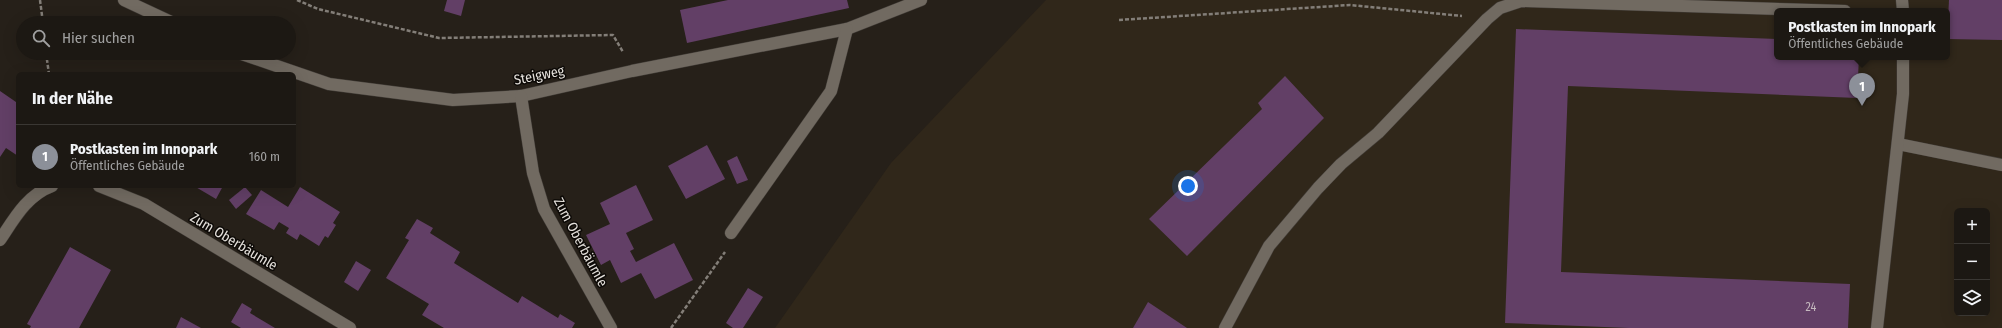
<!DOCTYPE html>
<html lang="de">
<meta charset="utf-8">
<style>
body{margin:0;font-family:"Fira Sans Condensed",sans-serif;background:#25211c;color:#f1f3f6}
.controls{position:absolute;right:12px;bottom:12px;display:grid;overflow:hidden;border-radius:6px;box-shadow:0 4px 16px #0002}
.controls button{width:36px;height:36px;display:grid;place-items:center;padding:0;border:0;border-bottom:1px solid #3a3733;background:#1c1813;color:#f1f3f6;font:20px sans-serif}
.you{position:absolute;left:1188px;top:186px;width:14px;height:14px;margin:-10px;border:3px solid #fff;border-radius:50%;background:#1a73e8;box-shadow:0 0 0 6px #1a73e833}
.badge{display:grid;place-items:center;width:26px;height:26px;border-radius:50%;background:#8c9099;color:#fff;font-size:13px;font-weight:700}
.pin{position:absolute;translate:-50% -33px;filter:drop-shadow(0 1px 2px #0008)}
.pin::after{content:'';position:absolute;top:21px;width:14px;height:12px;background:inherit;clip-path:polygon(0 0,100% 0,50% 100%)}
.popup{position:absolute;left:1774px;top:8px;width:176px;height:52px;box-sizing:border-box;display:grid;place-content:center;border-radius:6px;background:#1c1813;filter:drop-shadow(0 1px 3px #0005);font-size:13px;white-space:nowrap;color:#a0a0a0}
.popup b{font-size:15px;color:#f1f3f6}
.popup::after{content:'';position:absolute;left:50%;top:100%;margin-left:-8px;border:8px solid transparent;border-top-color:#1c1813}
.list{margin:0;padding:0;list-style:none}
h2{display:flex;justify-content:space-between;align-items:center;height:52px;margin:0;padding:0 16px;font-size:17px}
h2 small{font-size:13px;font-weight:400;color:#a0a0a0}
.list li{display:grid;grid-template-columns:26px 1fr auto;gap:12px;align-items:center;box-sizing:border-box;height:64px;padding:0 16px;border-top:1px solid #3a3733}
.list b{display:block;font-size:15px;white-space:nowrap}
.list p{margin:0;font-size:13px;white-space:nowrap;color:#a0a0a0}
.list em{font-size:13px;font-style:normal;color:#a0a0a0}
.icon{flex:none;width:22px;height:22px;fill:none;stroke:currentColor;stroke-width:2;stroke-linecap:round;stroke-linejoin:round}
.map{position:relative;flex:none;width:2002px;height:328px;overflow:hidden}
.search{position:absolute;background:#1c1813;box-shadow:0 4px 16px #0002;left:16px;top:16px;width:280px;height:44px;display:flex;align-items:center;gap:10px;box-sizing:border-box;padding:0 14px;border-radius:22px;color:#a0a0a0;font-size:15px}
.panel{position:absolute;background:#1c1813;box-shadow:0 4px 16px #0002;left:16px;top:72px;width:280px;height:116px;border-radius:6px}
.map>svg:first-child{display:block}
.built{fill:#30271a;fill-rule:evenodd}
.building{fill:#623f66}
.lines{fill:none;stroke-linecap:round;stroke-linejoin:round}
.minor-casing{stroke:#423d38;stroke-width:13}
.path{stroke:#837e78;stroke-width:2.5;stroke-dasharray:4 2;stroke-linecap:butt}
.minor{stroke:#716a61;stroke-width:12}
.labels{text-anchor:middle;stroke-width:3;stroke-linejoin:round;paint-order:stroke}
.number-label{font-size:12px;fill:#c4b8be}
.street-label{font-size:14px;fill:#e4e0db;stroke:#0d0a07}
</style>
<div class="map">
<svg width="2002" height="328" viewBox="0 0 2002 328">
<rect width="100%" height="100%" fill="#262019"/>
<path class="built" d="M1046,0H2002V328H775L891,163ZM1777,11H1947V57H1777ZM1957,211H1987V313H1957Z"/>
<g class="building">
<path d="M447,0H465L461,16L444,11Z"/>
<path d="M728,0H847L849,8L687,43L680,10Z"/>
<path d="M1949,0H2002V40L1947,39Z"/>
<path d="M1516,29L1777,39V57H1859L1857,98L1568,86L1561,272L1850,284L1848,328H1629L1505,323Z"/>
<path d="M1285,76L1324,118L1187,256L1149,219L1262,109L1258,103Z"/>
<path d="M0,91L16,102L18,98V156L6,148L0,157Z"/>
<path d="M707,145L725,179L686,199L668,166Z"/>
<path d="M737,156L748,180L737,184L727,161Z"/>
<path d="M636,185L653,220L626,233L634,249L630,251L636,262L674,243L693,280L655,299L641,273L621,283L610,260L601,265L586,235L610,224L600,203Z"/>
<path d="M194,186H223L216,199Z"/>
<path d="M245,187L252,195L236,209L229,200Z"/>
<path d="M300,187L340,212L333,223L336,225L328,238L325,236L319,246L300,234L297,240L286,233L289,228L279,222L274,230L246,214L261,190L288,207Z"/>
<path d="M417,219L433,228L430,233L460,252L454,263L518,303L522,296L558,318L560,314L575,323L572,328H444L422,315L429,304L386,278L409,240L405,238Z"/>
<path d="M70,247L111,270L79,328H30L31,326L27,324Z"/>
<path d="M356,261L371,270L358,291L344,282Z"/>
<path d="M748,288L763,297L743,328H733L726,323Z"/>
<path d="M1148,302L1187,328H1133Z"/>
<path d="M242,303L252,309L250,313L275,328H241L231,322Z"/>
<path d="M181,317L201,328H176Z"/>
</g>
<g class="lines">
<g class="minor-casing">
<g id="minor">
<path d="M124,0L173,23"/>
<path d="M1902,0L1903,11"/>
<path d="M239,53L329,84L453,100L521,96L632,71L847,29L921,0"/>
<path d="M521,96L533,173L544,209L611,328"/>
<path d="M1898,144L2002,165"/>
<path d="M99,186L144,204L350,328"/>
<path d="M731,233L831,91L847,29"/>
<path d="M0,240C14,219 27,195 52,186"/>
<path d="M1225,328L1269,246L1318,188L1341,164L1378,133L1487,19L1500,8L1521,1L1845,11"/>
<path d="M1877,328L1903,94V57"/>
</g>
</g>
<g class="path">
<path d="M40,0L43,23"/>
<path d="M297,0L318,9L439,38L613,35L623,52"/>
<path d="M1119,20L1350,5L1462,16"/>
<path d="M46,53L49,74"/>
<path d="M671,328L725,252"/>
</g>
<use href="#minor" class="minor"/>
</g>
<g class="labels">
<g class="number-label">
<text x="1811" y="311">24</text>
</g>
<g class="street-label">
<text transform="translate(539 75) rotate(-11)" y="5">Steigweg</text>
<text transform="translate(234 241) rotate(31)" y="5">Zum Oberbäumle</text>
<text transform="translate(581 242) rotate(62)" y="5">Zum Oberbäumle</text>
</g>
</g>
</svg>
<div class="controls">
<button>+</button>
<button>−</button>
<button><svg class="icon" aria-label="layers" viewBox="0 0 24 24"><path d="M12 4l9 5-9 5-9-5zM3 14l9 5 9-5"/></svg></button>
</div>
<div class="you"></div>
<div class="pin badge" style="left:1862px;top:106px">1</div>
<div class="popup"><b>Postkasten im Innopark</b>Öffentliches Gebäude</div>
<div class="search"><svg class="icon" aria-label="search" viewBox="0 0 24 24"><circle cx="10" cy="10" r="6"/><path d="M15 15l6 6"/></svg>Hier suchen</div>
<section class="panel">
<h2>In der Nähe<small></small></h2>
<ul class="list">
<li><span class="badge">1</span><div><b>Postkasten im Innopark</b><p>Öffentliches Gebäude</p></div><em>160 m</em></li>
</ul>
</section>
</div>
